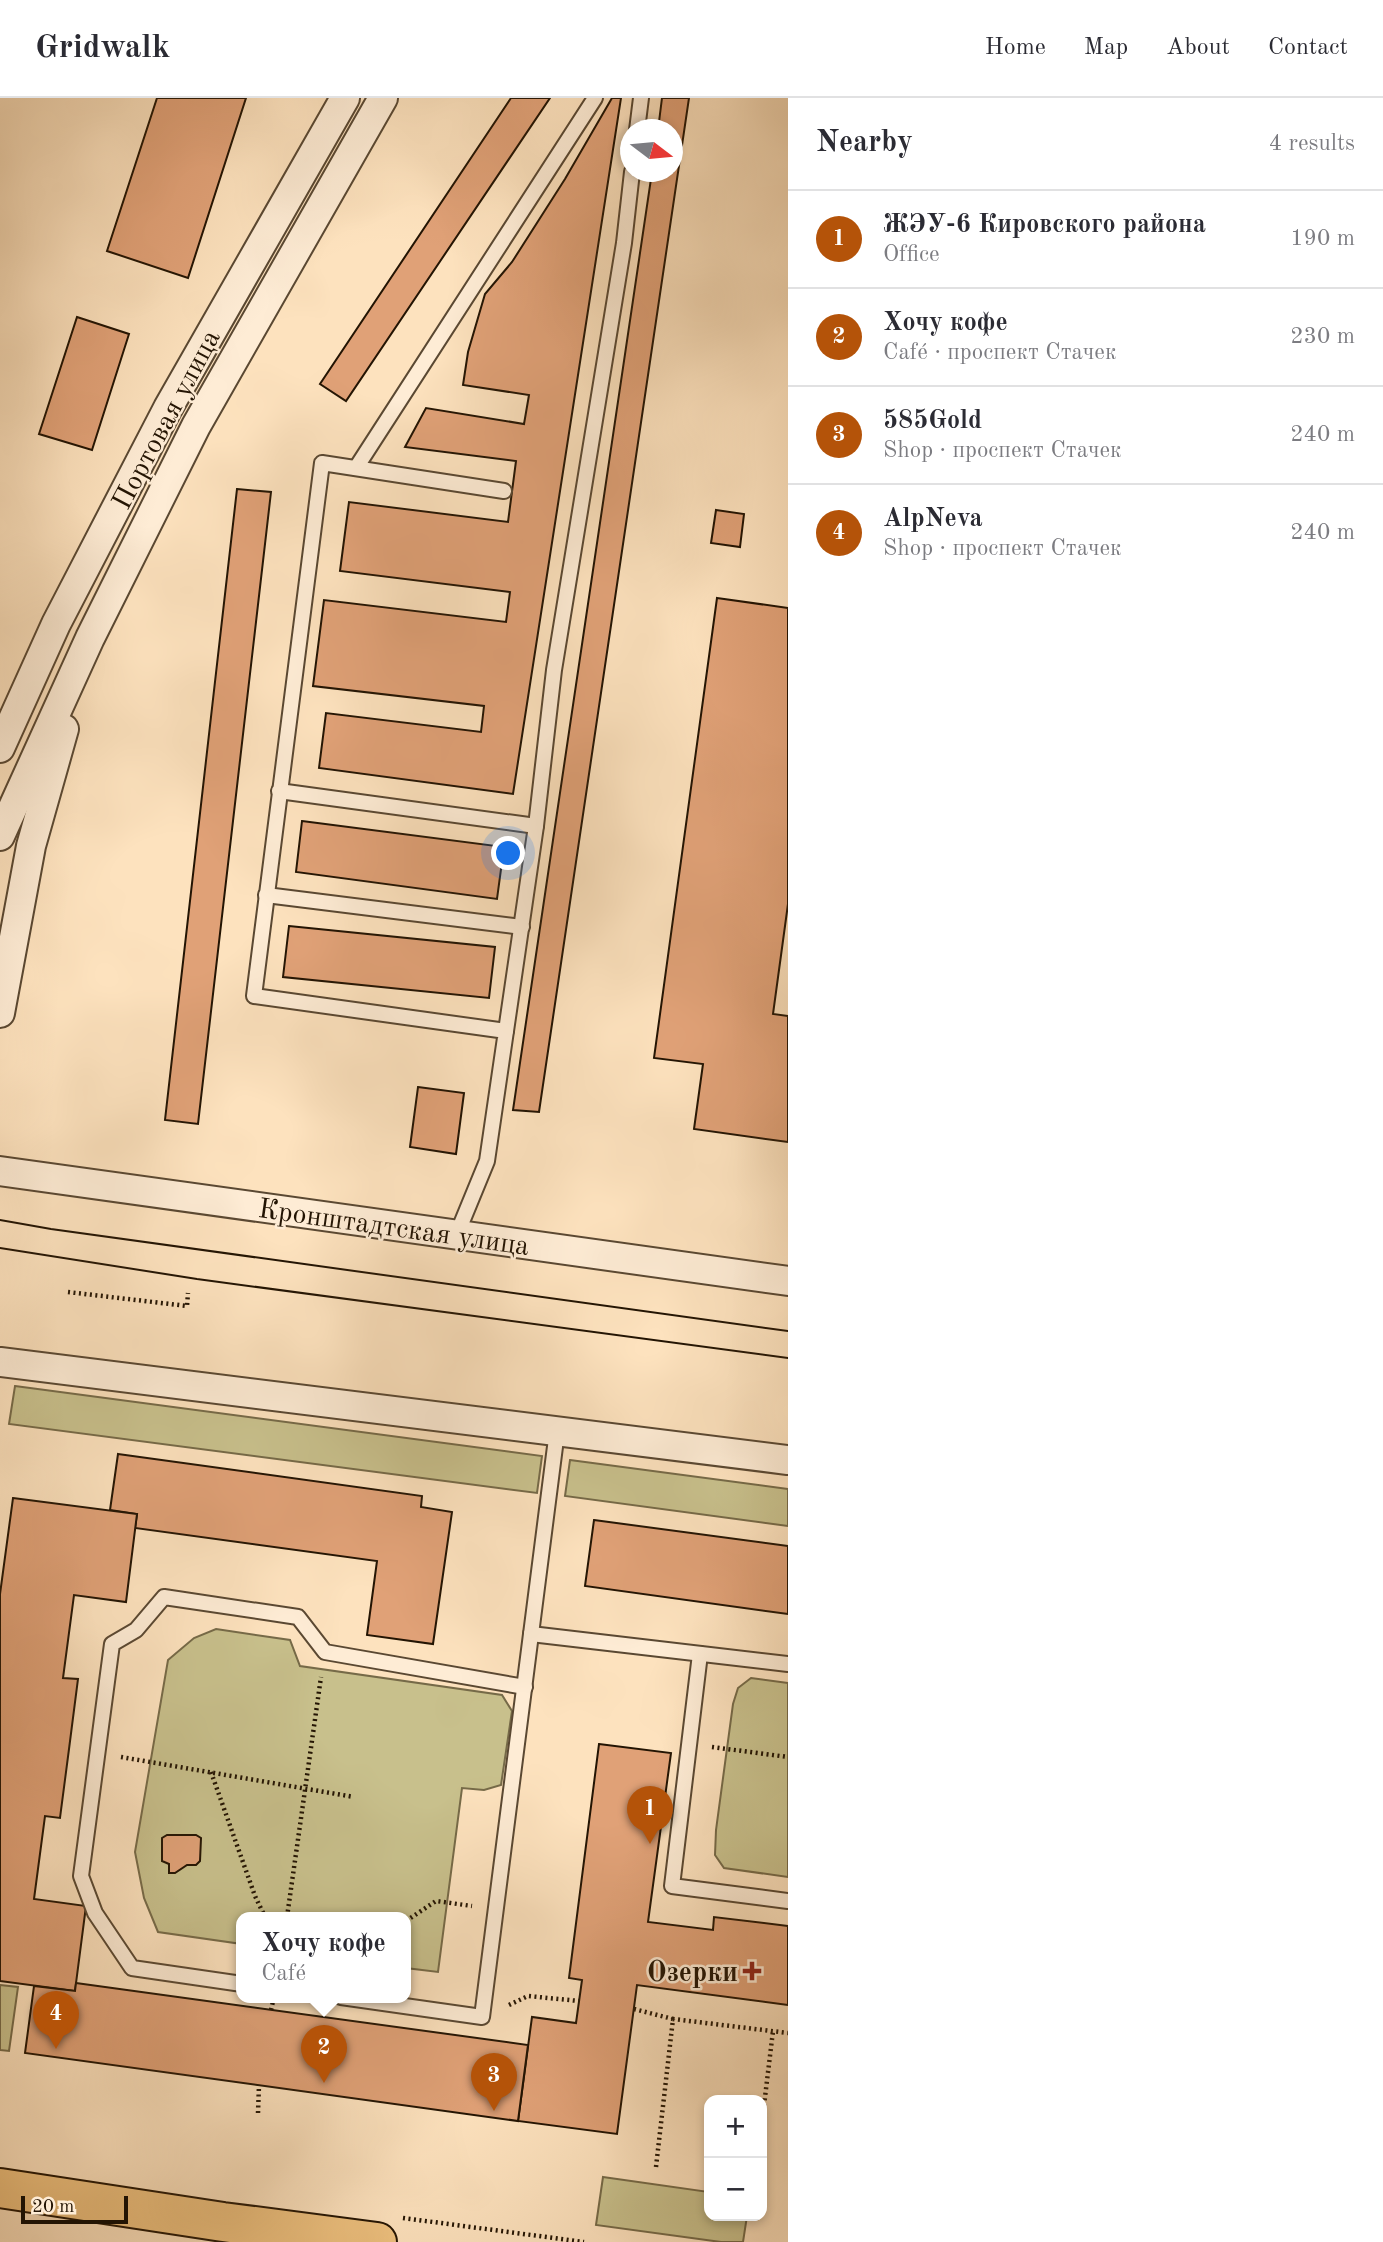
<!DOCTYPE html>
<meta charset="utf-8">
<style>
body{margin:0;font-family:"Old Standard TT",serif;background:#f7f7f7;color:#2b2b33}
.controls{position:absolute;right:21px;bottom:21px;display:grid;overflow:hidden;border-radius:14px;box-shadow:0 4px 10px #0003}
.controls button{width:63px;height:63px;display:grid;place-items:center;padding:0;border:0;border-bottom:2px solid #e1e1e2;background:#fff;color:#2b2b33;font:35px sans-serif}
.compass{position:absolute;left:620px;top:21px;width:63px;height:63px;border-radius:50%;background:#fff;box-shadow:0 4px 10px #0003;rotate:106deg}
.scale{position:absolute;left:21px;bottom:18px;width:107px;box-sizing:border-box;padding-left:7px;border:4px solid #231403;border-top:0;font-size:19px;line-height:24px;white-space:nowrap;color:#231403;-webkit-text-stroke:5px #feecd5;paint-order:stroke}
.you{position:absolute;left:509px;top:756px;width:24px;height:24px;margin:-18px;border:5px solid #fff;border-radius:50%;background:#1a73e8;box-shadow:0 0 0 10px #1a73e833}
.badge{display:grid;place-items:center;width:46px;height:46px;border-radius:50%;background:#b45309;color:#fff;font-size:23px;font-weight:700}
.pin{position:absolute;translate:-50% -58px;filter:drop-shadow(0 2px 4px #0008)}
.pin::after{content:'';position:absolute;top:37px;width:24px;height:21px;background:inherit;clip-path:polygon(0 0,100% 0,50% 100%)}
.popup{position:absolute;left:236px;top:1814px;width:175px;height:91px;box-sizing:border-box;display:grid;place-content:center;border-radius:14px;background:#fff;filter:drop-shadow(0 2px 5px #0005);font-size:23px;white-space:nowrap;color:#7c7c81}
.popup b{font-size:26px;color:#2b2b33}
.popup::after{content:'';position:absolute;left:50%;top:100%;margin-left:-14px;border:14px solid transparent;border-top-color:#fff}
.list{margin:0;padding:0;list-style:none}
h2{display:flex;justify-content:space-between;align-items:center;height:91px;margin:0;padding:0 28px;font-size:30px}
h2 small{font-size:23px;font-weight:400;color:#7c7c81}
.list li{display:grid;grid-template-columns:46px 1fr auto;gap:21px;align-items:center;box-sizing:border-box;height:98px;padding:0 28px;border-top:2px solid #e1e1e2}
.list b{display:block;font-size:26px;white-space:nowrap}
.list p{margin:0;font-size:23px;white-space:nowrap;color:#7c7c81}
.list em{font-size:23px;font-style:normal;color:#7c7c81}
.map{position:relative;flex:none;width:788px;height:2144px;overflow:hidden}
header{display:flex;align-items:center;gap:42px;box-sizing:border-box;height:98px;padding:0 35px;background:#fff;border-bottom:2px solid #e1e1e2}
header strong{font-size:33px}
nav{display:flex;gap:38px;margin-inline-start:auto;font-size:24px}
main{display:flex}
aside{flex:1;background:#fff}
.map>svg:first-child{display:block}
.green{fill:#c8c08c;stroke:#766a48;stroke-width:2}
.building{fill:#e0a177;stroke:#231403;stroke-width:2}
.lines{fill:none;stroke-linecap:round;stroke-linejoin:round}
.service-casing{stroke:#5a4832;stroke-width:18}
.minor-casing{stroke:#5a4832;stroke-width:32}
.primary-casing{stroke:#231403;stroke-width:42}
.path{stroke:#231403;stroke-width:4.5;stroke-dasharray:2 3.5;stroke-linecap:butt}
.service{stroke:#feecd5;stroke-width:14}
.minor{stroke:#feecd5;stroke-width:28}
.primary{stroke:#eec17f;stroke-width:38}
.tram{stroke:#231403;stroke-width:2}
.poi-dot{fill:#8f2418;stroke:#feecd5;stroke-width:2.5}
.labels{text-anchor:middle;stroke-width:5;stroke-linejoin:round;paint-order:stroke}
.street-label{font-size:28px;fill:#231403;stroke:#feecd5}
.poi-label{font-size:28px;font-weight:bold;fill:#231403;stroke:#feecd5;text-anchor:end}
</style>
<header>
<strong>Gridwalk</strong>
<nav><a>Home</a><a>Map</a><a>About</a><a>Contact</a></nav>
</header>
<main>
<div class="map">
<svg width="788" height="2144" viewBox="0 0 788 2144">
<rect width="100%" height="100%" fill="#fde2be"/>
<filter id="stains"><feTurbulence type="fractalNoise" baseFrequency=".00286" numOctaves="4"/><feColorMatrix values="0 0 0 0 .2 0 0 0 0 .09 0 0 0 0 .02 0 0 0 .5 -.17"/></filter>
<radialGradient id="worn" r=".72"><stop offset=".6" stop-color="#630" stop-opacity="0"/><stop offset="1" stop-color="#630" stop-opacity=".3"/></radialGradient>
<g class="green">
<path d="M15,1288L542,1358L537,1395L9,1326Z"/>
<path d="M570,1362L788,1391V1428L565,1398Z"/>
<path d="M216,1531L290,1542L300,1568L502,1597L512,1613L501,1687L484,1692L462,1690L438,1874L406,1870V1819H242V1846L158,1834L144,1800L135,1754L168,1562L194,1540Z"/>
<path d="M751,1580L788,1585V1779L724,1770L715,1757L716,1732L733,1606L738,1590Z"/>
<path d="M0,1887L18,1889L9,1953L0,1952Z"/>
<path d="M603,2079L709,2094V2118H747L743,2144H721L596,2127Z"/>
</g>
<g class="building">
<path d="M157,0H246L188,180L107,153Z"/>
<path d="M511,0H550L346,303L320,286Z"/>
<path d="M612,0H621L513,696L319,670L326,615L481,634L484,608L313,588L324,502L506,524L510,494L340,473L349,404L508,424L516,363L405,349L426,310L524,326L529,297L463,287L468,254L485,196L512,164L565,81Z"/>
<path d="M662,0H689L539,1014L513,1012L652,74H673V32H658Z"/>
<path d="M77,219L129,236L92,352L39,336Z"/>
<path d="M237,391L271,394L198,1026L165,1022Z"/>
<path d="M716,412L744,416L740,449L711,445Z"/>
<path d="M717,500L788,510V806L773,916L788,918V1044L694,1031L703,966L654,960Z"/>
<path d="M302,723L504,749L497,801L296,774Z"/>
<path d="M289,828L495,849L489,900L283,879Z"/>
<path d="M418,989L464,995L456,1056L410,1049Z"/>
<path d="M118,1356L422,1398L421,1409L452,1414L433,1546L367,1537L377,1463L135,1430L137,1416L110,1412Z"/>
<path d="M13,1400L137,1416L126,1504L74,1497L63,1580L78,1581L69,1651L60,1720L45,1718L34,1801L86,1808L75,1893L0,1883V1496Z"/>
<path d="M594,1422L788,1448V1516L585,1488Z"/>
<path d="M599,1646L671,1655L648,1824L713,1832L714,1819L788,1828V1907L637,1887L617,2036L518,2023L532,1919L576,1925L582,1882L569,1880Z"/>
<path d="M167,1737H196L201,1740L200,1763L196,1767H187L175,1775H169V1766L162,1763V1740Z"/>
<path d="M76,1885L528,1947L518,2023L25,1955L34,1888L75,1893Z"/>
</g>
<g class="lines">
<g class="service-casing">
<g id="service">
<path d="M637,32L641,0"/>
<path d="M356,370L595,0"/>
<path d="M279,693L536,728"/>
<path d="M266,797L522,829"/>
<path d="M506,933L536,728L554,572L624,145L632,74"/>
<path d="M457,1136L487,1063L506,933L254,898L322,365L504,393"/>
<path d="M531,1536L788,1566"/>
<path d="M700,1556L672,1788L788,1803"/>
<path d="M242,1886L132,1870L95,1815L81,1778L112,1546L136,1532L164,1499L298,1519L325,1554L525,1589"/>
<path d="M341,1899L482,1919L557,1333"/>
</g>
</g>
<g class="minor-casing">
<g id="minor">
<path d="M0,650L56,526L168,310L345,0"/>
<path d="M0,738L90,540L196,328L383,0"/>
<path d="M0,915L31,748L64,631"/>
<path d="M0,1073L788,1183"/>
<path d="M0,1264L788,1362"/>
</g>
</g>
<g class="primary-casing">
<path id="primary" d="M0,2090L223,2124L377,2144"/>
</g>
<g class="path">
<path d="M68,1194L187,1208L188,1195"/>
<path d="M712,1649L788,1659"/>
<path d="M121,1659L354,1699"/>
<path d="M211,1674L255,1798L265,1819"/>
<path d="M287,1819L321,1579"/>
<path d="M406,1823L436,1803L472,1808"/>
<path d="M509,1907L528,1898L579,1903"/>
<path d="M634,1911L673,1921"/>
<path d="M271,1912L274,1899"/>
<path d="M258,2015L259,1987"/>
<path d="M762,2024L773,1933"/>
<path d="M656,2069L673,1921L788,1935"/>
<path d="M403,2120L584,2144"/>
</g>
<use href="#service" class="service"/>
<use href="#minor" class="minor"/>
<use href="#primary" class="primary"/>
<g class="tram">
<path d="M0,1122L51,1131L788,1233"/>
<path d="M0,1150L197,1181L788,1260"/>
</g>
</g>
<path class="poi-dot" d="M748.5 1862.5h7v7h7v7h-7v7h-7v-7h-7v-7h7z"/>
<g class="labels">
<g class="street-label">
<text transform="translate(165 321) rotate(-62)" y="10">Портовая улица</text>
<text transform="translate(394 1128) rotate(8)" y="10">Кронштадтская улица</text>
</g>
<g class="poi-label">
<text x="738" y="1883">Озерки</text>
</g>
</g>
<rect width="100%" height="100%" filter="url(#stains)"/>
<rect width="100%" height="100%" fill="url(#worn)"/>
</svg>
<div class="controls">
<button>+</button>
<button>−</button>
</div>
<svg class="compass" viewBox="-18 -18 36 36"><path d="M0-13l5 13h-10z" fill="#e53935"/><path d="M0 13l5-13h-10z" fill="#7c7c81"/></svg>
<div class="scale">20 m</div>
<div class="you"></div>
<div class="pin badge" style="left:650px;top:1746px">1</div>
<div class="pin badge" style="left:324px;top:1985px">2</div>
<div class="popup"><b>Хочу кофе</b>Café</div>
<div class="pin badge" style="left:494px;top:2013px">3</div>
<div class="pin badge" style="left:56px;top:1951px">4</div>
</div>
<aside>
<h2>Nearby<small>4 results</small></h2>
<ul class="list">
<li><span class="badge">1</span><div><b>ЖЭУ-6 Кировского района</b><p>Office</p></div><em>190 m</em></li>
<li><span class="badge">2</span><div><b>Хочу кофе</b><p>Café · проспект Стачек</p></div><em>230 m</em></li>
<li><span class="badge">3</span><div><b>585Gold</b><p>Shop · проспект Стачек</p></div><em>240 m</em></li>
<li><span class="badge">4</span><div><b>AlpNeva</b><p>Shop · проспект Стачек</p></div><em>240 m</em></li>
</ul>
</aside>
</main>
